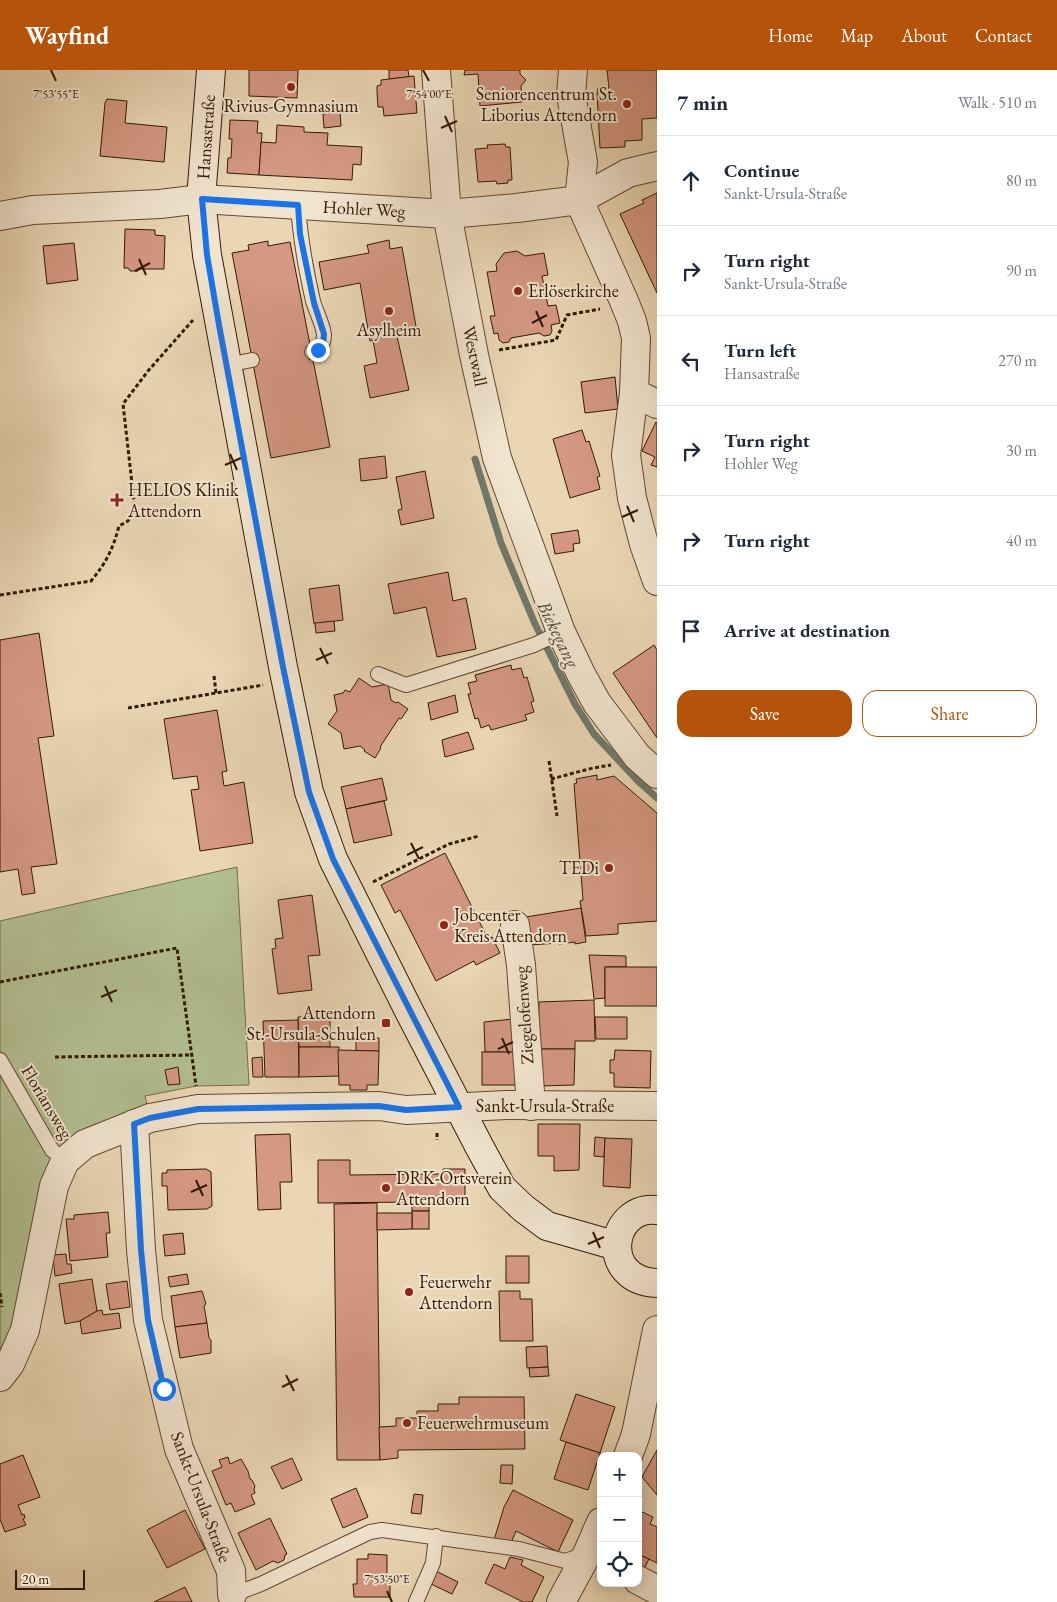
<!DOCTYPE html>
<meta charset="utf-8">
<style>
body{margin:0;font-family:"EB Garamond",serif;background:#f6f6f7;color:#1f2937}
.controls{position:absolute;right:15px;bottom:15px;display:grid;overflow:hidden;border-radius:10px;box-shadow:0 2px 12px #0003}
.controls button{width:45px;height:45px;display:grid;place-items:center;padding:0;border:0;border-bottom:1px solid #e0e1e3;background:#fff;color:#1f2937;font:25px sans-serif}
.scale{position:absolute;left:15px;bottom:12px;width:70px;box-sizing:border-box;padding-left:5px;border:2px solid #341905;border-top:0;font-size:14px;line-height:18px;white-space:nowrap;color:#341905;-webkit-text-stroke:4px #f1e4cf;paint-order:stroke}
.stop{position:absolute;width:15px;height:15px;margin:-11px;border:4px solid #1a73e8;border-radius:50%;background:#fff}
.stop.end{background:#1a73e8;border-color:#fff;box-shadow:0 1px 5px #0008}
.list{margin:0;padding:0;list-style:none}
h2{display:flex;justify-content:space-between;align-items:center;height:65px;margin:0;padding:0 20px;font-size:21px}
h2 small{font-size:16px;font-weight:400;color:#747a83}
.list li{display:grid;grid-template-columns:32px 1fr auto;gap:15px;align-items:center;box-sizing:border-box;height:90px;padding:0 20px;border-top:1px solid #e0e1e3}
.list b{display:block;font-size:19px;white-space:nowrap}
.list p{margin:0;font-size:16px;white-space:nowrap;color:#747a83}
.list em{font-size:16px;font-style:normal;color:#747a83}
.actions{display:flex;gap:10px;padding:15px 20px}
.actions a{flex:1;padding:11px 0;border:1px solid #b45309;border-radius:15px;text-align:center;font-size:18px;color:#b45309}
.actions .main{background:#b45309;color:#fff}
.icon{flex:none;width:28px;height:28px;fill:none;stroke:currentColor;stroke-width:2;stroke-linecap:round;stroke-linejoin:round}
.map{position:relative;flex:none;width:657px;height:1532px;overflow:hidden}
header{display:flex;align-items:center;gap:30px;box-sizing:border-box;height:70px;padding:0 25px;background:#b45309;color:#fff}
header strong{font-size:24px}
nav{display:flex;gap:28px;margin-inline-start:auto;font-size:18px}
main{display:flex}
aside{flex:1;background:#fff}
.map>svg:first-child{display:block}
.green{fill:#b2be91;stroke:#736c4b}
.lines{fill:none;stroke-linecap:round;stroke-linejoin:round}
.stream{stroke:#70796c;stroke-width:7}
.building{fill:#d59883;stroke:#341905}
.service-casing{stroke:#624831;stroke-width:16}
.minor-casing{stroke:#624831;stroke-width:30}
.secondary-casing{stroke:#341905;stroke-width:30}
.path{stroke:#341905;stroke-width:3;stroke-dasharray:4 2.5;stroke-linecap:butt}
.service{stroke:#f1e4cf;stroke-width:14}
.minor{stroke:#f1e4cf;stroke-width:28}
.secondary{stroke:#f1e4cf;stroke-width:28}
.route{stroke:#1a73e8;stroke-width:6}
.ticks{fill:none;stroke:#341905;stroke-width:2}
.poi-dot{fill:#8f2418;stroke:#f1e4cf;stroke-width:2}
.labels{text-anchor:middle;stroke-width:4;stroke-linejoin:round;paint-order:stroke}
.poi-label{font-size:18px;fill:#341905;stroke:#f1e4cf;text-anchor:start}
.street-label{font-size:18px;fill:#341905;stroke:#f1e4cf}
.water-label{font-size:19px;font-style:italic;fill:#524939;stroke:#f1e4cf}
.ticks-label{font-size:12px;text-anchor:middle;fill:#341905;stroke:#f1e4cf;stroke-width:4;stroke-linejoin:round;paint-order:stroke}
</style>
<header>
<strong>Wayfind</strong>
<nav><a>Home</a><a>Map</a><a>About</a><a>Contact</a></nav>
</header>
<main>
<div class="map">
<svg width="657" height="1532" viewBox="0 0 657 1532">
<rect width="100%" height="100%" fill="#ead6b5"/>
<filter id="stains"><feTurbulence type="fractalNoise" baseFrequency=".004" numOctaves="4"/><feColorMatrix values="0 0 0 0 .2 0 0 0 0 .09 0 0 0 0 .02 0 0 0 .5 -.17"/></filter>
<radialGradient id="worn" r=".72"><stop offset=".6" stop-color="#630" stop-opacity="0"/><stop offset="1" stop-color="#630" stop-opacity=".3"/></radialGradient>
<path class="green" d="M237,797L249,1015L196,1016L145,1026L150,1048L65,1091L0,1313V851Z"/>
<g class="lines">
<path class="stream" d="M475,389L501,473L535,554L575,634L594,664L639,712L657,728"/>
</g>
<g class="building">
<path d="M249,0H298L297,28L249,26Z"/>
<path d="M389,0H408L409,7L389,9Z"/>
<path d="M465,0H520V4L526,10L521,16L522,32L480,36L478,4L464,5Z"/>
<path d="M607,0H657V48L642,49V70L625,71V77L600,78L597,23L598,18H609Z"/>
<path d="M414,6L417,43L384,46L383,37H378L377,22V16L381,15V10Z"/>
<path d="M107,29L127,31L125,53L167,57L164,92L100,86L105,33Z"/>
<path d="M340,42L341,56L324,58L323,44Z"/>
<path d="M230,50L258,51L257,63H262L259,105L227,103L228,88H231L232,69H229Z"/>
<path d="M277,55L304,57V62L328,63L327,75L362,77L361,95L353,94L352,110L259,105L261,72L276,73Z"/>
<path d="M505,74L506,77H510L512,110H508V113L497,114L496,111L478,112L475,79L488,78L487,75Z"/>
<path d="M657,123V223L620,144L644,133L642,130Z"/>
<path d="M125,159L155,160V165L165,166L164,199H140L138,201H130L128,198H124Z"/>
<path d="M389,170L390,179L402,177L417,262L397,266L409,320L370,328L364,296L377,293L373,270L370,271L360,213L324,220L319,192L369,183L367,175Z"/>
<path d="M268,171V176L290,172L330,377L271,388L232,183L249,180L248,175Z"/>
<path d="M74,173L78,210L47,214L43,176Z"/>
<path d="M517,181L525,186L544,183L548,205L542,206L548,236L556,235L560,253L551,255L552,261L550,265L544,266L539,263L511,268L509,272L503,273L499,270L498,263L494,264L490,246H495L487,202L497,201L496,194L504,183Z"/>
<path d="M615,307L618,339L585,343L581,312Z"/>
<path d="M656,352L657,353V397L651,395L655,387L642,381Z"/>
<path d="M582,360L586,372L589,371L600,406L597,407L600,419L570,428L553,369Z"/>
<path d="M385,386L387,408L361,411L359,389Z"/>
<path d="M425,401L434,448L401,455L398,440L402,439L396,407Z"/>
<path d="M578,460L580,473L573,474L574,481L555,484L551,464Z"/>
<path d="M448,502L453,531L466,528L476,579L437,587L426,537L394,544L388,514Z"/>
<path d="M339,515L343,550L314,554L309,519Z"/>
<path d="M334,551L335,561L316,563L315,553Z"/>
<path d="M39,563L54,666L38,668L57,794L31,797L35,823L22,825L18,799L0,802V570Z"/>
<path d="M654,575L657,580V668L613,603Z"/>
<path d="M511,595L512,600L521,598L524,608L527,607L534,631L531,632L534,642L525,645L527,650L491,660L489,655L481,658L478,648L475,649L468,624H471L468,613L477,611L475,605Z"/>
<path d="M359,608L372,617L388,614L391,630L396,633L398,632L408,639L401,649L399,648L380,677L381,678L375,688L364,681L365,680L360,676L344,679L341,663L328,654L337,641L334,625L343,623L345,620L350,622Z"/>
<path d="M455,625L458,642L431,650L428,633Z"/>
<path d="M217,640L227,701L222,702L224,716L244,712L253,773L200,781L191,720L199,719L197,706L173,709L164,649Z"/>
<path d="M468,662L474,679L445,687L442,670Z"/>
<path d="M597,705V710L614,706L657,743V851L618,854V864L586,866L580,831L583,830L574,714L577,713L576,709Z"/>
<path d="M382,708L387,730L346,739L341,717Z"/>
<path d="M384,731L392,765L354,773L346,739Z"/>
<path d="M445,783L488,869L492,867L500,883L476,895L474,891L436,911L400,840L395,843L381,815Z"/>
<path d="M312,825L320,885L308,886L312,920L278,924L272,879L276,878L275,869L283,868L278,830Z"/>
<path d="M581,838L586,872L575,874V872L559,874L558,873L530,875L526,847Z"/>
<path d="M589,885L626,886V897H605V928L594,929Z"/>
<rect x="605" y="897" width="52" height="39"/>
<path d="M594,930L595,971H575V979H538L539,932Z"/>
<path d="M298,947H330V977H299Z"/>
<path d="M595,947H627V969H596Z"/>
<path d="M513,949L516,982H485L484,952Z"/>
<path d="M298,950L299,1007H265L263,951Z"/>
<path d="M379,968V981H356V969Z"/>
<path d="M299,977H339V1006L299,1007Z"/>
<path d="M538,979H575L574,1015L540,1016Z"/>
<path d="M338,980L379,981L378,1015H367V1020H350V1015H339Z"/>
<path d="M615,980L651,981L650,1018L614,1017V1003H610V990H614Z"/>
<rect x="482" y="982" width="34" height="33"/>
<path d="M262,987L263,1007H253L252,988Z"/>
<path d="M178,997L180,1014L168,1015L165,1000Z"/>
<path d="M538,1054H580L579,1100L554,1101V1086H538Z"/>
<path d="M290,1064L292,1112H280L281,1139L258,1140L255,1065Z"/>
<path d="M595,1067L605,1068L604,1087L594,1086Z"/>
<path d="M605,1068L632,1069L630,1118L603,1116Z"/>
<path d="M318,1090H350V1105L443,1104V1099H465V1131L429,1132V1141H412V1132L318,1133Z"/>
<path d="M206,1099L211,1102L212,1136L207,1139L168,1140L167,1116H162V1103H167V1100Z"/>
<path d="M377,1133L380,1390H337L334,1134Z"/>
<rect x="412" y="1141" width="17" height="18"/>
<path d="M108,1142L110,1163H106L108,1187L70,1191L66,1149H74V1145Z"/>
<path d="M377,1143H412V1159L377,1160Z"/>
<path d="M183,1163L185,1184L165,1186L163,1165Z"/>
<path d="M66,1184L67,1194H71L72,1203L55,1206L53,1185Z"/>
<rect x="506" y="1186" width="23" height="27"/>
<path d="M187,1204L189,1214L170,1217L168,1207Z"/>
<path d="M92,1209L97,1241L80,1251L65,1254L59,1214Z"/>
<path d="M127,1211L130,1237L110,1240L106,1214Z"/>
<path d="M202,1221L206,1234L204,1236L207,1253L175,1257L171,1226Z"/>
<path d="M499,1221H520V1229H532L533,1271H500Z"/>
<path d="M102,1240L103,1245L119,1243L121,1258L82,1264L80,1251L97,1241Z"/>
<path d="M207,1253L209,1268L211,1270V1283L180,1288L175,1257Z"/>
<path d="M547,1276L548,1297L527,1298L526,1277Z"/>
<path d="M548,1297L549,1306L530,1307L529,1298Z"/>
<path d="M576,1324L615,1337L600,1383L560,1370Z"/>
<path d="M459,1327H524L525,1379L398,1380V1388L380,1390L379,1357L396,1356V1348H417V1341H438V1334H459Z"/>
<path d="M566,1372L600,1383L588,1420L554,1409Z"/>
<path d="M657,1380V1425L642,1407Z"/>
<path d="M23,1385L40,1427L18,1435L22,1445L24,1444L25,1448L23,1449L26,1455L5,1462L0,1449V1394Z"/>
<path d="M228,1387L230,1394L241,1389L248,1401L250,1409L252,1410L255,1416L254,1419L255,1423L251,1425L255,1434L235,1442L231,1433L226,1435L212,1401L222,1397L219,1390Z"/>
<path d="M292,1388L302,1410L282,1419L271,1397Z"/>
<path d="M501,1395H513L512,1414L500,1413Z"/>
<path d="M356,1418L368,1447L343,1458L331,1429Z"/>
<path d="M513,1420L573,1450L558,1482L516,1461L511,1473L494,1470L504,1437Z"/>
<path d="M414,1424L423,1425L421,1444L411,1443Z"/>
<path d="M185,1440L205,1479L167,1498L147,1460Z"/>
<path d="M640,1441L653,1447L650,1454L657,1457V1493L638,1484V1443Z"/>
<path d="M270,1448L287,1484L285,1485L284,1490L278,1493L273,1491L256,1500L238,1463Z"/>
<path d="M368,1484L387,1485V1511H390V1527H354L353,1514H357V1489H368Z"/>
<path d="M638,1484L649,1489L643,1501L638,1499Z"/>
<path d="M510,1487L523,1490L521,1495L544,1507L532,1532H523L485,1513L494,1494L505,1499Z"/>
<path d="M436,1501L458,1512L452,1524L431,1514Z"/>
<path d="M185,1517L192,1532H154Z"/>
</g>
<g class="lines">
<g class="service-casing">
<g id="service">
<path d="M298,135C300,167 306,200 313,231C316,242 323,254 324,265C324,274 320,279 312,282"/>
<path d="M227,295L252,290"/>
<path d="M378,604L406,615L534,575L561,562"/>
<path d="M0,990L52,1080L65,1091"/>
<path d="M232,1529V1525L261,1514L370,1462L382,1460L519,1479L565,1491L586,1484"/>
<path d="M416,1532L433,1493L436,1466"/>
</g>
</g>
<g class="minor-casing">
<g id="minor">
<path d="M436,0L447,144L474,285L497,388L561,562L581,604L597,633L637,686L657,704"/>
<path d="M573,0L571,25L583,92L579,130L624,231L632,251L636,268L634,323L626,385L632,428L644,474L657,511"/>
<path d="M0,146L33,140L160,134L201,129L447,144L517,138L579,130L628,103L657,96"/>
<path d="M634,323L657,334"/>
<path d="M515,855L521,895L531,1036"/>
<path d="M134,1054L141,1180L148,1250L179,1379L231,1501L232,1525"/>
<path d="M0,1307L10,1294L25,1260L54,1116L65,1091L85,1074L150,1048L198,1039L379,1036L406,1040L506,1035L657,1036"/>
<path d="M628,1386L636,1364L657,1260"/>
<path d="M638,1510L657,1520"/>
<path d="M561,1532L587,1484L601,1452"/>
</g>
</g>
<g class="secondary-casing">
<g id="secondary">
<path d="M211,0L201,129L207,185L283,597L309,722L333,789L409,941L479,1076L502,1118L523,1138L547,1156L617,1176"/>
<path d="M657,1140C609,1135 599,1211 657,1213"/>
</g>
</g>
<g class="path">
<path d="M499,280L556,270L567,245L600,239"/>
<path d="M0,525L91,511C106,493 113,479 119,456L128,451L135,440L123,334L148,301L193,250"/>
<path d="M214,606L216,623"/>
<path d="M128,638L263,615"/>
<path d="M549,691L557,746"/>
<path d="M551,709L593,698L611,695"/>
<path d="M373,812L449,774L479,766"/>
<path d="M0,912L177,878L196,1016"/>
<path d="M55,987L191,985"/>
<path d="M437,1063V1070"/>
<path d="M0,1223L2,1237"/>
</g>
<use href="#service" class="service"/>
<use href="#minor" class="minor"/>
<use href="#secondary" class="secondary"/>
</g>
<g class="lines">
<path class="route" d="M164,1319L148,1250L141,1180L134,1054L150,1048L198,1039L379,1036L406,1040L459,1037L333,789L309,722L283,597L219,255L207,185L202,129L298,135L300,164L314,233L324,264L323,275L318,280"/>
</g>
<path class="ticks" d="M51,0L56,11M423,0L429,11M445,46L452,62M441,58L457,51M139,189L146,205M135,201L150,193M536,241L543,257M532,253L547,245M230,384L237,400M225,395L241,388M627,436L634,452M622,447L638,440M320,578L328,594M316,590L332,583M411,773L419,789M407,785L423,777M105,916L112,932M101,927L117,920M502,968L509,984M498,979L513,972M196,1110L203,1126M191,1122L207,1115M593,1162L600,1178M588,1174L604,1167M286,1305L294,1321M282,1317L298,1309M387,1521L392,1532"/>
<g class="poi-dot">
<circle cx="291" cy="17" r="5"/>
<circle cx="627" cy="34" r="5"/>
<circle cx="518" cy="221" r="5"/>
<circle cx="389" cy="241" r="5"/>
<path d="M114.5 422.5h5v5h5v5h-5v5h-5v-5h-5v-5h5z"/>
<circle cx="609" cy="798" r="5"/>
<circle cx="444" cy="855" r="5"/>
<rect x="381" y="948" width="10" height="10" rx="2.5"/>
<circle cx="386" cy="1118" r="5"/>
<circle cx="409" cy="1222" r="5"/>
<circle cx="407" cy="1353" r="5"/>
</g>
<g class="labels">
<g class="poi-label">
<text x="617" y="30" text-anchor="end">Seniorencentrum St.<tspan x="617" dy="21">Liborius Attendorn</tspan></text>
<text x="291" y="42" text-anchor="middle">Rivius-Gymnasium</text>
<text x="528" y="227">Erlöserkirche</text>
<text x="389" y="266" text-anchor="middle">Asylheim</text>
<text x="128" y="426">HELIOS Klinik<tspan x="128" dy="21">Attendorn</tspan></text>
<text x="599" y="804" text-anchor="end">TEDi</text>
<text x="454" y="851">Jobcenter<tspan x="454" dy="21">Kreis Attendorn</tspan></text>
<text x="376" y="949" text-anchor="end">Attendorn<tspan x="376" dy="21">St.-Ursula-Schulen</tspan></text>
<text x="396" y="1114">DRK-Ortsverein<tspan x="396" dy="21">Attendorn</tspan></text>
<text x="419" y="1218">Feuerwehr<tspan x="419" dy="21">Attendorn</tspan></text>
<text x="417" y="1359">Feuerwehrmuseum</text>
</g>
<g class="street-label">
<text transform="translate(206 67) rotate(-86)" y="6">Hansastraße</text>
<text transform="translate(364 139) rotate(3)" y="6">Hohler Weg</text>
<text transform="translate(475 286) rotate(78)" y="6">Westwall</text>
<text transform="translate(524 945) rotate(-94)" y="6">Ziegelofenweg</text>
<text transform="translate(47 1032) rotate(59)" y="6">Floriansweg</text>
<text x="545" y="1042">Sankt-Ursula-Straße</text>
<text transform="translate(201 1427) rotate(69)" y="6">Sankt-Ursula-Straße</text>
</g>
<g class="water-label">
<text transform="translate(559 564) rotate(64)" y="7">Biekegang</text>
</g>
</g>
<g class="ticks-label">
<text x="56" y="28">7°53'55"E</text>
<text x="429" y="28">7°54'00"E</text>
<text x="387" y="1513">7°53'50"E</text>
</g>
<rect width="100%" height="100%" filter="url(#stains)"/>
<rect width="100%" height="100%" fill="url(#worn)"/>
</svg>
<div class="controls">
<button>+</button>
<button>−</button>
<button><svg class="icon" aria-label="locate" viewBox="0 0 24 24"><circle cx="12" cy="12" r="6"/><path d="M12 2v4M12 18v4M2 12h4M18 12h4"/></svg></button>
</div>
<div class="scale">20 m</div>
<div class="stop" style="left:164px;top:1319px"></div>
<div class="stop end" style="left:318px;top:280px"></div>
</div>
<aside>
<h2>7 min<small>Walk · 510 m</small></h2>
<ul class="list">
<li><svg class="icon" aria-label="ahead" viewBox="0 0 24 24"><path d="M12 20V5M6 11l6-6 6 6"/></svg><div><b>Continue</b><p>Sankt-Ursula-Straße</p></div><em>80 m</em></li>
<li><svg class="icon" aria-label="right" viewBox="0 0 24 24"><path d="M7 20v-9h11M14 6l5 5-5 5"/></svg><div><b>Turn right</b><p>Sankt-Ursula-Straße</p></div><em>90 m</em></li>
<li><svg class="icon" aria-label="left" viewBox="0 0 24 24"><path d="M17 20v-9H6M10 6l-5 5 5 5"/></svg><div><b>Turn left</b><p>Hansastraße</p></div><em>270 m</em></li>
<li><svg class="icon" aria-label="right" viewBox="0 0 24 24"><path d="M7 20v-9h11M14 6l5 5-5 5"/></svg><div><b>Turn right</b><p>Hohler Weg</p></div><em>30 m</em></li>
<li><svg class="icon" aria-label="right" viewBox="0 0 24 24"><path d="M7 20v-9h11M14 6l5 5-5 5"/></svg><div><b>Turn right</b></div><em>40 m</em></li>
<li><svg class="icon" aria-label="arrive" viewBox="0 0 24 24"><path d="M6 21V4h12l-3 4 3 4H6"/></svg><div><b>Arrive at destination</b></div></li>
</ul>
<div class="actions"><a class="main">Save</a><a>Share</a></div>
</aside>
</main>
